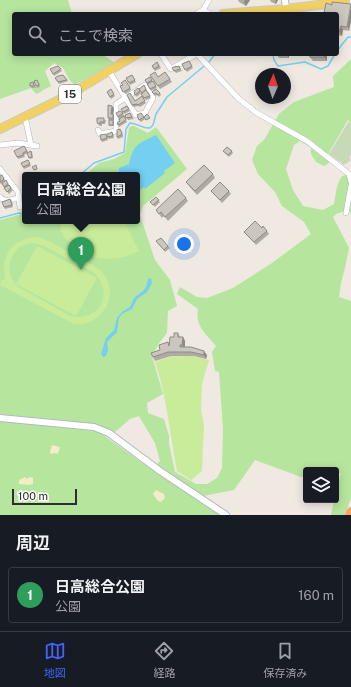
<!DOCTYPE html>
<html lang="ja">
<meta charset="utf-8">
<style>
body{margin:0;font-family:"Public Sans","Noto Sans JP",sans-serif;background:#20242c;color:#f1f3f6}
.controls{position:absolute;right:12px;bottom:12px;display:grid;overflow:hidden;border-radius:4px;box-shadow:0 2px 10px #0003}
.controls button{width:36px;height:36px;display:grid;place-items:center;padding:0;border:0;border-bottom:1px solid #363941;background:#171b24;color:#f1f3f6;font:20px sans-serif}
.compass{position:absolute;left:255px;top:68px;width:36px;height:36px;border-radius:50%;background:#171b24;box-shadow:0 2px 10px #0003;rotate:2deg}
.scale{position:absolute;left:12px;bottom:10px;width:65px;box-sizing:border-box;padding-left:4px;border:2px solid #2e2e2e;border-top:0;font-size:11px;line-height:14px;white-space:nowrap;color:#2e2e2e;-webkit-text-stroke:3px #fff;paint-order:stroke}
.you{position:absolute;left:184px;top:244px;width:14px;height:14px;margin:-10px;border:3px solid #fff;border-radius:50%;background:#1a73e8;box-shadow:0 0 0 6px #1a73e833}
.badge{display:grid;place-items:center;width:26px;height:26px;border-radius:50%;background:#4264fb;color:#fff;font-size:13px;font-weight:700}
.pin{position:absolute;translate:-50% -33px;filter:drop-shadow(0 1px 2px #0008)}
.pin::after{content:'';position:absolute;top:21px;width:14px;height:12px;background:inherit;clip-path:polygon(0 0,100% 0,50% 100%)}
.popup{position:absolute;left:22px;top:172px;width:118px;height:52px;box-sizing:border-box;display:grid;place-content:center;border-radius:4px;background:#171b24;filter:drop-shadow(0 1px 3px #0005);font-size:13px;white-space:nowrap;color:#9ea1a6}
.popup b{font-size:15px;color:#f1f3f6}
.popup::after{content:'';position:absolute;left:50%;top:100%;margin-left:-8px;border:8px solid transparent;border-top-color:#171b24}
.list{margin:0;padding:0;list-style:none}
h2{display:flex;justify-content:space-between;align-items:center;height:52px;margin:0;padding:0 16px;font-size:17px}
h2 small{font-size:13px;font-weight:400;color:#9ea1a6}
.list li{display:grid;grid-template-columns:26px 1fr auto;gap:12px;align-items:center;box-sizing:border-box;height:56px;margin:0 8px 8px;padding:0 8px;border:1px solid #363941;border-radius:4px}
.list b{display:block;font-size:15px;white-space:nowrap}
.list p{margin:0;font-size:13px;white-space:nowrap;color:#9ea1a6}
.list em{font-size:13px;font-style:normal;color:#9ea1a6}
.icon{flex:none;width:22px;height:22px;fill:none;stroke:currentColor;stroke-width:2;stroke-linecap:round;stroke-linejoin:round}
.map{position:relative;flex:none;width:351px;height:515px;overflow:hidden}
.search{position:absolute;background:#171b24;box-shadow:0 2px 10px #0003;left:12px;right:12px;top:12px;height:44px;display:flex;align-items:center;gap:10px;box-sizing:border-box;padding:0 14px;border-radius:4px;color:#9ea1a6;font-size:15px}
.sheet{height:116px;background:#171b24}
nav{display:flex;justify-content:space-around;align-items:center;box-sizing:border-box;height:56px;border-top:1px solid #363941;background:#171b24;font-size:11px;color:#9ea1a6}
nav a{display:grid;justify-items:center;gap:2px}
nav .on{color:#4264fb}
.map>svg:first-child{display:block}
.green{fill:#b6e59e}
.sand{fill:#f3ecc5}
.cemetery{fill:#c8d9b8}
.pitch{fill:#c9ec9a;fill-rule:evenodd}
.water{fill:#75cff0}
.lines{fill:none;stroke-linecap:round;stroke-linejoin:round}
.stream{stroke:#75cff0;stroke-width:1.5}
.minor-casing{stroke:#b4b7c1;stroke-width:6}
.tertiary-casing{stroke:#b4b7c1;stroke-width:8}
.primary-casing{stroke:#c9c9c9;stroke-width:10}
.motorway-casing{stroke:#c9c9c9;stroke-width:10}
.minor{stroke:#fff;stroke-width:5}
.tertiary{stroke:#fff;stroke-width:6}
.primary{stroke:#f2d163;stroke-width:8}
.motorway{stroke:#ffa35c;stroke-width:9}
.wall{fill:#afaba4}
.shaded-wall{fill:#8e8b86}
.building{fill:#cbc7bf;stroke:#8e8b86}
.labels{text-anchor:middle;stroke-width:3.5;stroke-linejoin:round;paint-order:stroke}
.shield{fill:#fff;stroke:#6d6d6d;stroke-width:1}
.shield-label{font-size:11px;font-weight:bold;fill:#2e2e2e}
</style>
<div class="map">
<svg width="351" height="515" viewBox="0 0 351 515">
<rect width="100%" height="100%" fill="#efe9e1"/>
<g class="green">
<path d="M0,0H68L72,14H14V54H102L115,63L74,85L69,79L63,68L54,63L45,71L51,86L43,90L41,92L36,94L31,88L0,99Z"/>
<path d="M351,59V122L348,120L327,156L329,163L324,166L316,162L311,154V148L300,141L294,145L286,169L293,190L303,206L323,210L334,204C336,193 336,185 342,176L351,174V213L348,210L336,214L333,217L349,248L345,268L341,283L339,297L351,301V498L345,515H331L334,500H336V491L341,473L336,474V470H306V477H301L255,460L234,490L203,496L223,515H0V421L94,431L102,434L152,470L160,461L155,443L139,416L130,419L115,432L94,424L0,414V220L22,214L25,215V221H137V175H85L99,163L114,159L125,153L129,128L131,126H134L148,133L156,127L187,169L143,206L140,215L155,260L170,280L177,306L168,311L167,333L159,343L152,356L163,394L147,403L148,413L164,419L169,436V444L175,472L196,484H207L217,478L222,468L223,429L219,372L215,371L212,352L216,346C205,333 195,326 198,309L177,294L180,287L197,297L207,298L233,288L272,263L311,234L304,222L282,206L275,192L258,174L252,160L257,146L264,140L279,114L294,102L334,87L333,76Z"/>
</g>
<g class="sand">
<path d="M52,445L60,447L58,454L55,453L51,454L50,452Z"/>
<path d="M25,477L27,479L30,477L33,478V484L30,485L19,484V480Z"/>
<path d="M156,490L164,494L165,498L161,502L158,501L153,494Z"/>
</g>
<path class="cemetery" d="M349,121L351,123V155L350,156V161L344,165L329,154Z"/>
<g class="pitch">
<path d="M64,221H124L139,251C134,253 129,256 124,257C103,262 78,256 65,238C62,234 61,230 60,226Z"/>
<path d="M39,237C53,242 67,251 80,259C87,262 96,266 101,271C122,293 103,327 74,324L0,285L2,279L5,280C0,253 13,238 39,237ZM32,243L42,245L93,272C116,292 99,323 70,316L17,286L11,277L9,267L12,256L18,248L27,244Z"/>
<path d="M37,246L97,278L76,316L16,284Z"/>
<path d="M171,356H194L209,360L202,384L201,410L204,424L202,471L191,480L177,471C170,434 167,398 155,362Z"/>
</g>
<g class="water">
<path d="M156,135L175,163L164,171L165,173L145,189L144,187L137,192V175H120L119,174V168L129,164C134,143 138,144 156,135Z"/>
<path d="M151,278L152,283L147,292L137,299L132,309L122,314L119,318L117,332L107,342L108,350L106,356L103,357L101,354L106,338L114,330L117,318L122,312L130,307L134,298L143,291L146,287L148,279Z"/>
</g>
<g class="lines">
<g class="stream">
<path d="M337,51L348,37H351"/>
<path d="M273,54L274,60L278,66L305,62L321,69L328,66L335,54"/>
<path d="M80,175L94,163L124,152L126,129L130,123C137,123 143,129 150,128L153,125L156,114L167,97L209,62L215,54"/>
<path d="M0,218L19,213L25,214"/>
</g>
<g class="minor-casing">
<g id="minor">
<path d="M203,10L210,14"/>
<path d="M196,14L203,10L209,0"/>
<path d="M161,54L171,69L196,54"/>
<path d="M197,54L239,99L257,113L307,141L349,174L351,182"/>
<path d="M25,117L31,145"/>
<path d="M98,130L100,134L116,131V104L145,85L153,98L145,113L136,115L109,71"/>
<path d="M0,145L18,143L37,146"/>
<path d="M0,169L18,192L20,207"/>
<path d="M0,197C5,203 12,199 19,198"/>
<path d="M346,213L351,186"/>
</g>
</g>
<g class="tertiary-casing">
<g id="tertiary">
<path d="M285,0L286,9"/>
<path d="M0,418L94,427L109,433L160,471L226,515"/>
</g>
</g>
<g class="primary-casing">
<g id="primary">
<path d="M223,14L286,9L326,4L345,0"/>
<path d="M0,129L65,97L137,54"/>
</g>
</g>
<g class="motorway-casing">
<path id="motorway" d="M350,515L351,512"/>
</g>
<use href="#minor" class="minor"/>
<use href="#tertiary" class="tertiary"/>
<use href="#primary" class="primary"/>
<use href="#motorway" class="motorway"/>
</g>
<g class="wall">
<path d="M238,0H250L246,6L239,2Z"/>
<path d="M270,0H278L276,4L271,2Z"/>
<path d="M332,5L349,31L343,30L342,36L337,35V14H324V13Z"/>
<path d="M174,54H179L176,56Z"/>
<path d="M276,54H326L327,56V61H313L310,57V54H309V56H306L305,54H289V58H279Z"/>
<path d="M189,61L193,68L187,72L182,64Z"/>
<path d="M157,62L161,68L155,71L152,66Z"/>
<path d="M58,66L62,71L54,76L53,74Z"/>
<path d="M179,66L182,71L176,73L172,68Z"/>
<path d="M165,72L172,82L160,89L150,75L158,77Z"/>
<path d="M63,75L68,81L59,84L55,78Z"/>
<path d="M132,75L136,82L130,85L126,78Z"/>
<path d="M150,77L157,88L151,91L145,80Z"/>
<path d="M125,80L131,89L130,91L125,94L120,86L123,85Z"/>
<path d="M33,82L36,88H32L30,86Z"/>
<path d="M39,82L40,87L37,88L36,86Z"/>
<path d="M144,85L151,98L146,100L141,94Z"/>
<path d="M138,88L141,93L137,97L135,95Z"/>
<path d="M111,89L115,96L111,99L107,92Z"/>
<path d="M152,92L160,93L161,95L159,97L157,95L155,96Z"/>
<path d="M142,96L146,103L140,107L139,106L133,107L132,105L135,101Z"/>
<path d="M127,106L130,111L124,114L123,112Z"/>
<path d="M114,108L113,114L114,116V120H113L114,121V126H110L109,125V120L108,118Z"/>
<path d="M116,113H123L124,115L123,117L124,116L127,122L119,127L117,123L120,121Z"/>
<path d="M130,113L134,119L128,120L125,115Z"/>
<path d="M141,113L145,119L141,122L139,120Z"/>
<path d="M106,120L105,124H102V126H100L97,122Z"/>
<path d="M120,129L123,135V137L118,139L117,137Z"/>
<path d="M112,132L113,134L114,138L109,139L107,137L108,140L102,142L101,140L107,137Z"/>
<path d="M24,146L28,152H32L33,158L30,159L28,153L24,155L25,157L18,159L17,157Z"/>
<path d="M223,151H232L233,153L229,157Z"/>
<path d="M28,160L31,166L24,169L23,167Z"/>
<path d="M213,174L215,178L197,195L189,186L186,182Z"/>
<path d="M2,175L5,181L8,184L13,190L9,194L4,188H5L3,185L0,183V176Z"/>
<path d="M211,191H229L231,194L222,203Z"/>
<path d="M156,197L160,202L155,207L150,202Z"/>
<path d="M186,198L188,201L168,221L164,216L162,218L156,210Z"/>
<path d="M10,199L12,201L13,207L5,209L4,207Z"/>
<path d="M262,228L267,231L269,234L256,245L244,232Z"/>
<path d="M156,241L168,246L170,248L165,252Z"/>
<path d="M178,333L180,337H183L185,341V347L207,355L206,359L194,356H171L155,361L153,357L168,342L169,344L174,337Z"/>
</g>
<g class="shaded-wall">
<path d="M245,0H250L246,6L244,2Z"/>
<path d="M276,0H278L276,4L275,2Z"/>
<path d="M351,4V22L349,31L347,27Z"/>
<path d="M341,26L343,30L342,36L339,32Z"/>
<path d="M286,54H289V58Z"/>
<path d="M324,54H325L327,56V61L324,57Z"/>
<path d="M112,106L114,108L113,114L114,116V120L111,114Z"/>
<path d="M183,337L185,341V349L182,345Z"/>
<path d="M204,351L207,355L206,359L204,355Z"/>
</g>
<g class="building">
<path d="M332,2L351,4L347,27L341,26L339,32H337V14H328L324,13L326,3L332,5Z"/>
<rect x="304" y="13" width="11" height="1"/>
<rect x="310" y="54" width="14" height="3"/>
<path d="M189,61L192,66L185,70L182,64Z"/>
<path d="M157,62L159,66L154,69L152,66Z"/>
<path d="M58,66L61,69L53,74L50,69Z"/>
<path d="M176,66L177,67L179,66L180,69L174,71L172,68Z"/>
<path d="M155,72L158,77L165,72L170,79L158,86L150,75Z"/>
<path d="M63,75L67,80L58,82L55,78L58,76Z"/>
<path d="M132,75L135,80L129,83L126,78Z"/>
<path d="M150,77L152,80L147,83L145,80Z"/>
<path d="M37,80L39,85L36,86L34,81Z"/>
<path d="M125,80L130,87L129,89L123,92L120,86L123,85L121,83Z"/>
<path d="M153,81L156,86L150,89L147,84Z"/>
<path d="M33,82L34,86H30V83Z"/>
<path d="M144,85L146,89L142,93L139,89Z"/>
<path d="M138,88L140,91L135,95L134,91Z"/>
<path d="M111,89L114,94L110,97L107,92Z"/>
<path d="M156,89L160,93L158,95L156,93L154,94L152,92Z"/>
<path d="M146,90L150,96L144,98L141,94Z"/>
<path d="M130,93L135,101L142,96L145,101L138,105L137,104L132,105L127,95Z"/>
<path d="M108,105L112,106L111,114H113V118H108Z"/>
<path d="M127,106L129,109L123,112L121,109Z"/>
<path d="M120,111L123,113L118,117L116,113Z"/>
<path d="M130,113L132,117L126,118L125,115Z"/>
<path d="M141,113L144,117L139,120L137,115Z"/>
<path d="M147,114L150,118L146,120L144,117Z"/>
<path d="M124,116L126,120L118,125L117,123L120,121L119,119Z"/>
<path d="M97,118H104V122H100V124H98L97,122Z"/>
<rect x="109" y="120" width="4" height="5"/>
<path d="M120,129L122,133L121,135L117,137V130Z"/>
<path d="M112,132L113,136L107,137V134Z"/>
<path d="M106,134L107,138L101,140L100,135Z"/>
<path d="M24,146L27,151L23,153V155L17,157L14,151Z"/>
<path d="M227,147L232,151L228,155L223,151Z"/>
<path d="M31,151L32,157L29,158L27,153Z"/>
<path d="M28,160L30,164L23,167L21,163Z"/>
<path d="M36,165L37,169L34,170L32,167Z"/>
<path d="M204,165L213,174L195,191L186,182Z"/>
<path d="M2,175L4,179L0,182V176Z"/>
<path d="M6,180L8,184L4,187L2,183Z"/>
<path d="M220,182L229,191L220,200L211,191Z"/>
<path d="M9,185L11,188L7,192L4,188Z"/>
<path d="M178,189L186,198L165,217L161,212L159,214L156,210Z"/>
<path d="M156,197L159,200L153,205L150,202Z"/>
<path d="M10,199L12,205L4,207L2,202Z"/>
<path d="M255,221L262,228L263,226L267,231L254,242L244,232Z"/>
<path d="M161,238L168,246L164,250L156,241Z"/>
<path d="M174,333H178V337H183L182,345H180V347H191L204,351V355L191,352H168L153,357L151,353L160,350L159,345L168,342L169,346L170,337H174Z"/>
</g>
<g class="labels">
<rect class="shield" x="59" y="85" width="22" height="18" rx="3"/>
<g class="shield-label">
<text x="70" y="98">15</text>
</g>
</g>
</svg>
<div class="controls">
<button><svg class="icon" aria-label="layers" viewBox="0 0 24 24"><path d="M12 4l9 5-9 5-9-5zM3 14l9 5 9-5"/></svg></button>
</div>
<svg class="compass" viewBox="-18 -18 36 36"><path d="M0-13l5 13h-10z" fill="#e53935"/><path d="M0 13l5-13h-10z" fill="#9ea1a6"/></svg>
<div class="scale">100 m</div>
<div class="you"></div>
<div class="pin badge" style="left:81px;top:270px;background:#2e9e5b">1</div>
<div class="popup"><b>日高総合公園</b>公園</div>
<div class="search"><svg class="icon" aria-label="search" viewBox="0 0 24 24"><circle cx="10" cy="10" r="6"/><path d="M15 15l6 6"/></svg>ここで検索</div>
</div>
<section class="sheet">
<h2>周辺<small></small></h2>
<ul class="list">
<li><span class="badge" style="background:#2e9e5b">1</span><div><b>日高総合公園</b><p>公園</p></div><em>160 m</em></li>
</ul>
</section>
<nav>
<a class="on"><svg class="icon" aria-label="map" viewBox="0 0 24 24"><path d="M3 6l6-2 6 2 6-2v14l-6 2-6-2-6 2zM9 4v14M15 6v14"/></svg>地図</a>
<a><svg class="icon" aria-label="directions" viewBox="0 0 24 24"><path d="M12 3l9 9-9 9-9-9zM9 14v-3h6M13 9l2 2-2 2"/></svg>経路</a>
<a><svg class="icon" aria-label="saved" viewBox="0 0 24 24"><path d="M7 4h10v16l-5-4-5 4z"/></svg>保存済み</a>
</nav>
